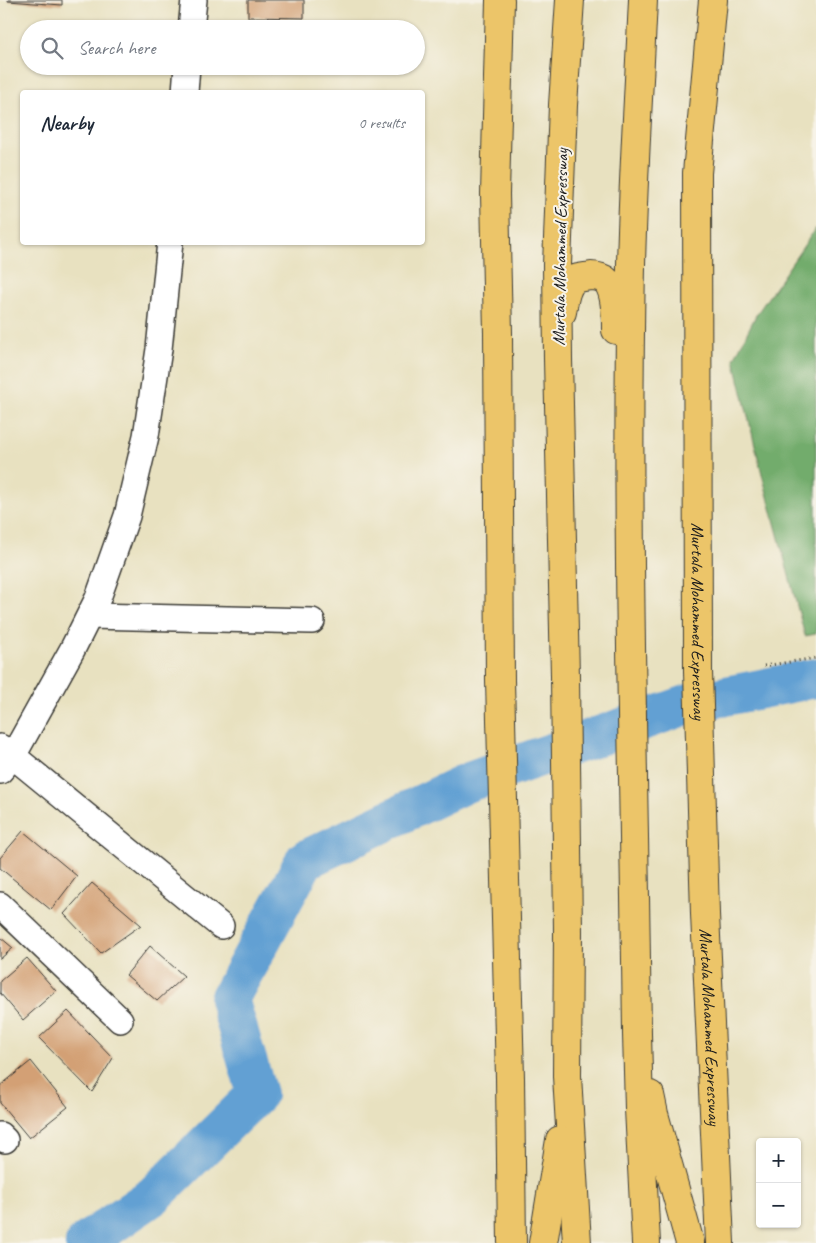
<!DOCTYPE html>
<meta charset="utf-8">
<style>
body{margin:0;font-family:Caveat,sans-serif;background:#f6f6f7;color:#1f2937}
.controls{position:absolute;right:15px;bottom:15px;display:grid;overflow:hidden;border-radius:5px;box-shadow:0 1px 4px #0004}
.controls button{width:45px;height:45px;display:grid;place-items:center;padding:0;border:0;border-bottom:1px solid #e0e1e3;background:#fff;color:#1f2937;font:25px sans-serif}
.list{margin:0;padding:0;list-style:none}
h2{display:flex;justify-content:space-between;align-items:center;height:65px;margin:0;padding:0 20px;font-size:21px}
h2 small{font-size:16px;font-weight:400;color:#747a83}
.icon{flex:none;width:28px;height:28px;fill:none;stroke:currentColor;stroke-width:2;stroke-linecap:round;stroke-linejoin:round}
.map{position:relative;flex:none;width:816px;height:1243px;overflow:hidden}
.search{position:absolute;background:#fff;box-shadow:0 1px 4px #0004;left:20px;top:20px;width:405px;height:55px;display:flex;align-items:center;gap:12px;box-sizing:border-box;padding:0 18px;border-radius:28px;color:#747a83;font-size:19px}
.panel{position:absolute;background:#fff;box-shadow:0 1px 4px #0004;left:20px;top:90px;width:405px;height:155px;border-radius:5px}
.map>svg:first-child{display:block}
.forest{fill:#72ac6c;stroke:#476444}
.lines{fill:none;stroke-linecap:round;stroke-linejoin:round}
.river{stroke:#62a0d3;stroke-width:40}
.building{fill:#d3a075}
.minor-casing{stroke:#3b3a35;stroke-width:28}
.major-casing{stroke:#3b3a35;stroke-width:30}
.highway-casing{stroke:#3b3a35;stroke-width:30}
.path{stroke:#3b3a35;stroke-width:3;stroke-dasharray:1 4;stroke-linecap:butt}
.minor{stroke:#fff;stroke-width:25}
.major{stroke:#ecc569;stroke-width:28}
.highway{stroke:#ecc569;stroke-width:28}
.labels{text-anchor:middle;stroke-width:4;stroke-linejoin:round;paint-order:stroke}
.street-label{font-size:18px;fill:#1c1c1c;stroke:#f7f3e8}
</style>
<div class="map">
<svg width="816" height="1243" viewBox="0 0 816 1243">
<rect width="100%" height="100%" fill="#f7f3e8"/>
<filter id="ink" filterUnits="userSpaceOnUse"><feTurbulence type="fractalNoise" baseFrequency=".02" numOctaves="2"/><feDisplacementMap in="SourceGraphic" scale="10" xChannelSelector="R" yChannelSelector="G"/><feConvolveMatrix kernelMatrix="1 2 1 2 8 2 1 2 1" color-interpolation-filters="sRGB"/></filter>
<filter id="wash" filterUnits="userSpaceOnUse"><feTurbulence type="fractalNoise" baseFrequency=".0096" numOctaves="4" result="noise"/><feDisplacementMap in="SourceGraphic" scale="20" xChannelSelector="R" yChannelSelector="G"/><feGaussianBlur stdDeviation="1.12" result="paint"/><feColorMatrix in="noise" values="0 0 0 0 0 0 0 0 0 0 0 0 0 0 0 0 0 1.4 0 .05"/><feComposite in="paint" operator="in"/></filter>
<g filter="url(#wash)">
<rect width="100%" height="100%" fill="#e8e1c0"/>
<path class="forest" d="M816,228V634L805,636L763,478L734,359L756,315Z"/>
<g class="lines">
<path class="river" d="M85,1243L153,1196L257,1094L229,999L305,860L466,783L695,702L816,678"/>
</g>
<g id="blocks">
<g class="building">
<path d="M8,0H62V5L8,1Z"/>
<path d="M248,0H304V18L248,17Z"/>
<path d="M23,831L77,876L51,910L0,868V858Z"/>
<path d="M92,883L141,925L101,953L64,914Z"/>
<path d="M0,937L13,948L0,959Z"/>
<path d="M150,946L184,976L157,1001L126,975Z"/>
<path d="M27,958L56,991L23,1020L0,993V981Z"/>
<path d="M68,1011L113,1058L92,1092L39,1038Z"/>
<path d="M31,1061L68,1107L29,1138L0,1103V1086Z"/>
</g>
</g>
</g>
<g filter="url(#ink)">
<use href="#blocks" fill-opacity="0" stroke="#3b3a35" stroke-width="1"/>
<g class="lines">
<g class="minor-casing">
<g id="minor">
<path d="M191,29L194,0"/>
<path d="M185,92L187,66"/>
<path d="M90,616L312,621"/>
<path d="M0,747L13,756L221,926"/>
<path d="M0,771L13,756L72,650L98,598L127,516L146,436L159,349L170,242"/>
<path d="M0,905L120,1020"/>
<path d="M0,1135L5,1140"/>
</g>
</g>
<g class="major-casing">
<g id="major">
<path d="M500,0L495,194L498,333L500,680L510,1078L512,1243"/>
<path id="s1" d="M713,0L697,173L698,671L705,914L720,1243"/>
</g>
</g>
<g class="highway-casing">
<g id="highway">
<path d="M570,0L563,105L557,265L558,359L565,676L568,932L567,1076L577,1243"/>
<path d="M643,0C639,88 633,177 631,265C626,521 634,778 637,1034L639,1109L646,1243"/>
<path d="M562,312C564,301 565,286 575,279C579,277 587,277 591,276C597,276 605,278 608,283C616,295 616,316 616,330"/>
<path d="M650,1095L654,1114L690,1243"/>
<path d="M543,1243L560,1140"/>
</g>
</g>
<path class="path" d="M764,666L816,658"/>
<use href="#minor" class="minor"/>
<use href="#major" class="major"/>
<use href="#highway" class="highway"/>
</g>
</g>
<g class="labels">
<g class="street-label">
<text transform="translate(560 247) rotate(-89)" y="6">Murtala Mohammed Expressway</text>
<text dy="6" stroke="none"><textPath href="#s1" startOffset="622">Murtala Mohammed Expressway</textPath></text>
<text dy="6" stroke="none"><textPath href="#s1" startOffset="1028">Murtala Mohammed Expressway</textPath></text>
</g>
</g>
</svg>
<div class="controls">
<button>+</button>
<button>−</button>
</div>
<div class="search"><svg class="icon" aria-label="search" viewBox="0 0 24 24"><circle cx="10" cy="10" r="6"/><path d="M15 15l6 6"/></svg>Search here</div>
<section class="panel">
<h2>Nearby<small>0 results</small></h2>
<ul class="list">
</ul>
</section>
</div>
